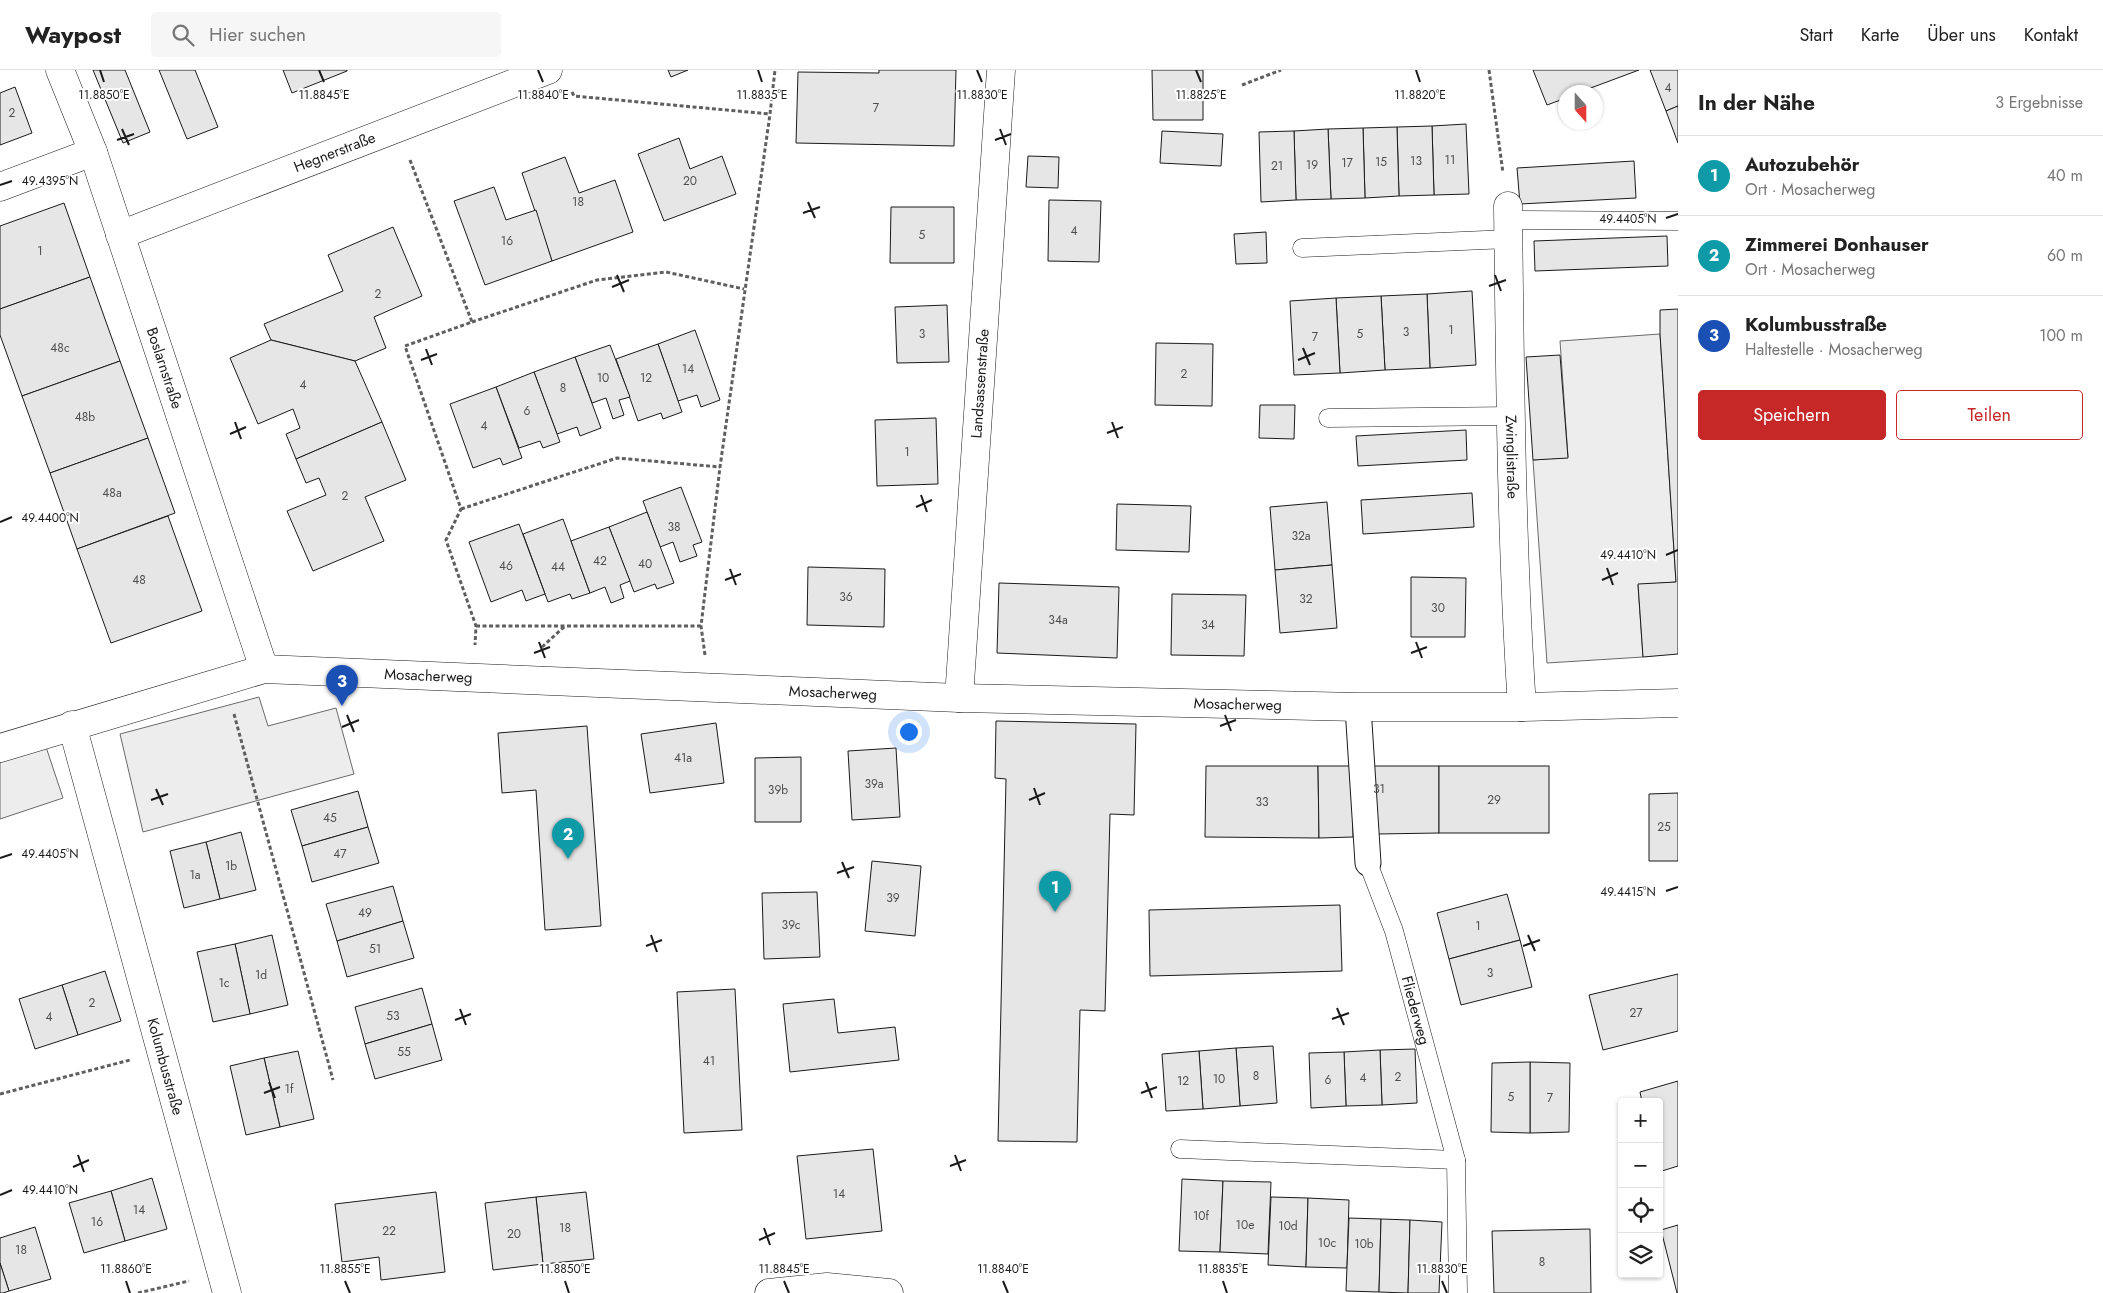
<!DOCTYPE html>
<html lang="de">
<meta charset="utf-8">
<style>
body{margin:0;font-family:Jost,sans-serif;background:#f6f6f6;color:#222}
.controls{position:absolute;right:15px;bottom:15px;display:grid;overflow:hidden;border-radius:5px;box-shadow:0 1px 4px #0004}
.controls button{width:45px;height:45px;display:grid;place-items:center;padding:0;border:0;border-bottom:1px solid #e0e0e0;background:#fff;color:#222;font:25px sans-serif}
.compass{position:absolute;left:1558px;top:15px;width:45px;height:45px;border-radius:50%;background:#fff;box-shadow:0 1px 4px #0004;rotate:159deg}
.you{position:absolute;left:908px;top:661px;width:18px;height:18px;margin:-12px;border:4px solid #fff;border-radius:50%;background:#1a73e8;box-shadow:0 0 0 8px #1a73e833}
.badge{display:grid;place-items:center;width:32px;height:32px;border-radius:50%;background:#c62828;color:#fff;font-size:16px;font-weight:700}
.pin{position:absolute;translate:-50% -41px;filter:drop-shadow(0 1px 2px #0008)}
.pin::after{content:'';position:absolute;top:26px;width:18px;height:15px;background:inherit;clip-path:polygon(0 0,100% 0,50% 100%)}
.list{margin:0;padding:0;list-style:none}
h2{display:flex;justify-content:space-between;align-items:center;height:65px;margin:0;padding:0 20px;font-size:21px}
h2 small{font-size:16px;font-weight:400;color:#767676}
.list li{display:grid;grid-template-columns:32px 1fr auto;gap:15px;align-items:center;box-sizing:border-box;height:80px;padding:0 20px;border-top:1px solid #e0e0e0}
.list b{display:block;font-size:19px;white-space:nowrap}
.list p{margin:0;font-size:16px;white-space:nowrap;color:#767676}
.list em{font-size:16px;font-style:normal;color:#767676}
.actions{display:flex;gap:10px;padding:15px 20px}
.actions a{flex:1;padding:11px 0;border:1px solid #c62828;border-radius:5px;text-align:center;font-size:18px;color:#c62828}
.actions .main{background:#c62828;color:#fff}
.icon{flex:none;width:28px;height:28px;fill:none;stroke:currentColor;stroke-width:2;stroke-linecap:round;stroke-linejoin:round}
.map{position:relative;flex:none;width:1678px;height:1223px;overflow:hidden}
header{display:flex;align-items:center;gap:30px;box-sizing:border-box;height:70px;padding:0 25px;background:#fff;border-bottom:1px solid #e0e0e0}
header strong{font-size:24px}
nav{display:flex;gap:28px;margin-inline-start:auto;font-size:18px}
.search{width:350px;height:45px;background:#f6f6f6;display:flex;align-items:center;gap:12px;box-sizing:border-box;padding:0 18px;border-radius:5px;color:#767676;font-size:19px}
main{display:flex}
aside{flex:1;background:#fff}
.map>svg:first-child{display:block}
.parking{fill:#ededed;stroke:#6a6a6a}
.building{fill:#e6e6e6;stroke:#1a1a1a}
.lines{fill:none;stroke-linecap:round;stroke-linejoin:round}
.service-casing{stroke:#1a1a1a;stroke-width:19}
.pedestrian-casing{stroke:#1a1a1a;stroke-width:27}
.minor-casing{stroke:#1a1a1a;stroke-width:29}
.tertiary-casing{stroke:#1a1a1a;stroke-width:29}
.path{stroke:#5f5f5f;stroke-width:3;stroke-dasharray:4 2.5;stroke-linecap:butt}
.service{stroke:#fff;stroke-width:18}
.pedestrian{stroke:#fff;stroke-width:25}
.minor{stroke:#fff;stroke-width:28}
.tertiary{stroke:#fff;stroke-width:28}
.ticks{fill:none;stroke:#1a1a1a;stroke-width:2}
.labels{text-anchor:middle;stroke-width:4;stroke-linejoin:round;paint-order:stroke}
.number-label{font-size:12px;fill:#4d4d4d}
.street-label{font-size:15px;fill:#1a1a1a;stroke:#fff}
.ticks-label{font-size:12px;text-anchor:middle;fill:#1a1a1a;stroke:#fff;stroke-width:4;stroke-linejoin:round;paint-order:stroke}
</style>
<header>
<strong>Waypost</strong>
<div class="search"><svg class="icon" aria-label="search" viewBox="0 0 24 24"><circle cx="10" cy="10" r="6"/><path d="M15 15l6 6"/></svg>Hier suchen</div>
<nav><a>Start</a><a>Karte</a><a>Über uns</a><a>Kontakt</a></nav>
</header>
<main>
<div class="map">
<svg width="1678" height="1223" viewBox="0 0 1678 1223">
<rect width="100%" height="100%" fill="#fff"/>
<g class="parking">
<path d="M1660,264L1676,512L1638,515L1643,587L1547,593L1533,390L1568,387L1560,271Z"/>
<path d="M259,627L268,656L336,638L354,704L143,762L120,664Z"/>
<path d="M46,677L63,728L0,749V692Z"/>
</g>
<g class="building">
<path d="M93,0H125L150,62L123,73Z"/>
<path d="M159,0H195L218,57L187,69Z"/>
<path d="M283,0H347V1L292,23Z"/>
<path d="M668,0H688L671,7Z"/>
<path d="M879,0H956L954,76L796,73L798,2L879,3Z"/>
<path d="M1152,0H1203V50H1153Z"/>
<path d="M1533,0H1639L1580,22H1566V28L1547,35Z"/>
<path d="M1650,0H1678V36L1666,41Z"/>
<path d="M15,17L32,63L0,75V23Z"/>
<path d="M1678,36V73L1666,41Z"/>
<path d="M1466,54L1469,124L1434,125L1432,56Z"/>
<path d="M1432,56L1434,125L1399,126L1397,57Z"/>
<path d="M1397,57L1399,126L1365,128L1363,58Z"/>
<path d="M1363,58L1365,128L1331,129L1328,59Z"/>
<path d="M1328,59L1331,129L1296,130L1294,61Z"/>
<path d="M1162,61L1223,64L1221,96L1160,93Z"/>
<path d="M1294,61L1296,130L1261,132L1259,62Z"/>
<path d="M679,68L690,99L722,86L736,124L664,151L638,84Z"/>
<path d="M1028,86L1059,87L1058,118L1026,117Z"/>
<path d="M565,87L579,123L615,110L633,162L552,191L522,103Z"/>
<path d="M1634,91L1636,128L1520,134L1517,98Z"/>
<path d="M494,117L506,150L536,140L552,191L485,215L454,131Z"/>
<path d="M1049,130L1101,131L1099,192L1048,191Z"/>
<path d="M64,133L90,207L0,239V156Z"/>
<path d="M891,137H954V193H890Z"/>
<path d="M393,157L422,226L374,247L386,278L355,291L271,270L264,254L343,221L328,185Z"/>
<path d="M1266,162L1267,193L1236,194L1234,164Z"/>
<path d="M1667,166L1668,196L1535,201L1534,171Z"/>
<path d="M90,207L120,291L22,326L0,265V239Z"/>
<path d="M1472,221L1476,295L1430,298L1427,224Z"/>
<path d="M1427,224L1430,298L1385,300L1381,226Z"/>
<path d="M1381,226L1385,300L1340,303L1336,228Z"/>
<path d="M1336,228L1340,303L1294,305L1290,231Z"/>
<path d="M947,235L949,292L897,293L895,237Z"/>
<path d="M1678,239V584L1643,587L1638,514L1676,512L1660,264V240Z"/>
<path d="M695,260L720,330L701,337L697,325L678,331L658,274Z"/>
<path d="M271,270L355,291L382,352L296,389L286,364L300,358L293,339L258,354L230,288Z"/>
<path d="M1156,273L1213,274L1212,336L1155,335Z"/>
<path d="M658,274L682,342L663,349L661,343L638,351L616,289Z"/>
<path d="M610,275L630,327L619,330L624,345L613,349L606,328L592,333L575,287Z"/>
<path d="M1560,285L1568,388L1533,390L1526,287Z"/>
<path d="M575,287L601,358L580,366L577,357L557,364L534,302Z"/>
<path d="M120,291L148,368L50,403L22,326Z"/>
<path d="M534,302L560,372L543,378L540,371L519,378L496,317Z"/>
<path d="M496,317L522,388L503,395L500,388L473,398L450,334Z"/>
<path d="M1260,335H1295L1294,369L1259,368Z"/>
<path d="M936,348L938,414L877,416L875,350Z"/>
<path d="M382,352L406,410L365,427L384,471L313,501L287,441L326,425L319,408L306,413L296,389Z"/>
<path d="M1466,360L1467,390L1358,396L1356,366Z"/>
<path d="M148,368L175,443L77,479L50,403Z"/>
<path d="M681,417L702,472L693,475L697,486L680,492L673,472L660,477L643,431Z"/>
<path d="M1472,423L1474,457L1363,464L1361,430Z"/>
<path d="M1327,432L1332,495L1275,500L1270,437Z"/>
<path d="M1117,434L1191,436L1189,482L1116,480Z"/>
<path d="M647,442L674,513L657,519L655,514L634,522L609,457Z"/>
<path d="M168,446L202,541L111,573L77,479Z"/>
<path d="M563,449L590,523L572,529L570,524L548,532L523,464Z"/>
<path d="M519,454L545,524L526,531L522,520L491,532L469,472Z"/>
<path d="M609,457L630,511L620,515L624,528L611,533L605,517L590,523L571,471Z"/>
<path d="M1332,495L1337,558L1280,563L1275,500Z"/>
<path d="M808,497L885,499L884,557L807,555Z"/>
<path d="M1411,507L1466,508L1465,567H1411Z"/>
<path d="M999,513L1119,517L1117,588L997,583Z"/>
<path d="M1172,524L1246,525L1244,586L1171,585Z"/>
<path d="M996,651L1136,654L1134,745L1110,744L1105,941L1080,940L1077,1072L998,1071L1006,709L995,708Z"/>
<path d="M716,653L724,713L650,723L641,664Z"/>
<path d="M587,656L601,856L545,860L536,720L502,723L498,663Z"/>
<path d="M896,678L900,747L852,750L848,681Z"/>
<path d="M801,687V752H755V688Z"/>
<path d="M1206,696H1318L1319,768L1205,767Z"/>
<path d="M1318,696H1439V763L1377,764L1353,742V767L1319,768Z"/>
<rect x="1439" y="696" width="110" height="67"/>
<path d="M358,721L368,757L302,776L291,740Z"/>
<path d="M1678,723V791H1649V724Z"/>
<path d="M368,757L379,793L312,812L302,776Z"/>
<path d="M241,762L256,820L220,829L206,772Z"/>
<path d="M206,772L220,829L184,838L170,781Z"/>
<path d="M872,791L921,796L915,866L865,861Z"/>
<path d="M393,816L403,851L337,871L326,834Z"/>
<path d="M817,822L820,887L764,889L762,823Z"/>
<path d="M1507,824L1520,870L1449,889L1437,843Z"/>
<path d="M1340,835L1342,901L1150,906L1149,840Z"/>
<path d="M403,851L414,888L347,907L337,871Z"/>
<path d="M272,865L288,935L250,944L235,874Z"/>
<path d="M1520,870L1532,917L1461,935L1449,889Z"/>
<path d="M235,874L250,944L213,952L197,882Z"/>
<path d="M105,901L121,951L78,965L62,915Z"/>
<path d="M1678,904V961L1603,980L1589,925Z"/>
<path d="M62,915L78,965L35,979L19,929Z"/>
<path d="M422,918L432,954L365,974L355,937Z"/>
<path d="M735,919L742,1060L684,1063L677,922Z"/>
<path d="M834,929L838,963L895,957L899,990L790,1002L783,934Z"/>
<path d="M432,954L442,990L375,1009L365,974Z"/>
<path d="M1273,976L1277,1033L1240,1036L1236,978Z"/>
<path d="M1236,978L1240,1036L1203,1039L1199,981Z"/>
<path d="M1415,979L1417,1033L1382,1035L1380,980Z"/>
<path d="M1380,980L1382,1035L1346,1036L1344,982Z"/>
<path d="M298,981L314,1049L280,1057L264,988Z"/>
<path d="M1199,981L1203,1039L1166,1041L1162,984Z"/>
<path d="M1344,982L1346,1036L1311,1038L1309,983Z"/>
<path d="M264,988L280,1057L246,1065L230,996Z"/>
<path d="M1530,992L1570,993L1569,1062L1530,1063Z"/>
<path d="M1530,992V1063L1491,1062L1492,993Z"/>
<path d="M1678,1011V1096L1662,1101L1659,1091V1032H1642L1640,1022Z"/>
<path d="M873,1079L882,1161L806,1169L797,1086Z"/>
<path d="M152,1108L167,1159L125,1171L111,1121Z"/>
<path d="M1182,1109L1223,1111L1220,1182L1179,1181Z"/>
<path d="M1223,1111L1271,1112L1268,1184L1220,1182Z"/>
<path d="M111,1121L125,1171L84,1183L69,1133Z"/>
<path d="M436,1122L445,1202L381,1210L379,1187L342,1192L335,1134Z"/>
<path d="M586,1122L594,1189L543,1194L536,1127Z"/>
<path d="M536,1127L543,1194L493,1200L485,1133Z"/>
<path d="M1271,1127L1308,1128L1306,1197L1268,1195Z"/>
<path d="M1308,1128L1349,1130L1347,1198L1306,1197Z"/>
<path d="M1349,1148L1381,1149L1379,1222L1346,1221Z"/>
<path d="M1381,1149L1410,1150L1408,1223L1379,1222Z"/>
<path d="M1410,1150L1442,1152L1439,1223H1408Z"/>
<path d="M1678,1155V1223H1677L1661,1160Z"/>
<path d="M35,1157L51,1209L9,1221L0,1193V1168Z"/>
<path d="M1590,1159L1591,1223H1494L1492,1161Z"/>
<path d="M0,1193L9,1221L3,1223H0Z"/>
</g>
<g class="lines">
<g class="service-casing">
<g id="service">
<path d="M1508,150L1678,151"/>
<path d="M1302,178L1508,169"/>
<path d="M1328,348L1511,346"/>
<path id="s1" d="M1368,793L1394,861L1456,1090L1458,1223"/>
<path d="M1180,1079L1456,1090"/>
</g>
</g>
<g class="pedestrian-casing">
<path id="pedestrian" d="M1358,637L1368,793"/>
</g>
<g class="minor-casing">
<g id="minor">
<path id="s2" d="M60,0L93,82L264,599"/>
<path d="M0,117L93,82"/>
<path id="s3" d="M1508,136C1510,303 1511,470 1522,637"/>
<path id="s4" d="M120,165L548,0"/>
<path id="s5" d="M959,628L1001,0"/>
<path d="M769,1223L827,1217L889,1223"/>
</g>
</g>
<g class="tertiary-casing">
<g id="tertiary">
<path id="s6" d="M72,655L227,1223"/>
<path id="s7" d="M0,678L264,599L959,628L1358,637H1522L1678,633"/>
</g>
</g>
<g class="path">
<path d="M1489,0L1503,103"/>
<path d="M1242,15L1281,0"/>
<path d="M572,22L574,26L770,44"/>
<path d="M410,90L472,252L405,276L461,439L446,470L476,556L475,575"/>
<path d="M472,252L597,210L666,202L744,219"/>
<path d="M461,439L617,388L720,397"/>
<path d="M476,556H701"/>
<path d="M542,577L565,556"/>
<path d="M705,585L701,556L720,397L770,44L775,0"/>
<path d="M234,644L333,1010"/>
<path d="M0,1024L130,990"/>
<path d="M138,1223L189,1211"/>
</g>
<use href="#service" class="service"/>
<use href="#pedestrian" class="pedestrian"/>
<use href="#minor" class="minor"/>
<use href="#tertiary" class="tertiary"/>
</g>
<path class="ticks" d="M100,0L104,12M319,0L324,12M538,0L543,12M758,0L762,12M977,0L982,12M1196,0L1201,12M1416,0L1420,12M122,59L129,75M1000,59L1006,75M117,70L134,64M995,70L1011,64M0,115L12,111M808,132L815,148M803,143L820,137M1666,148L1678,144M617,205L624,222M1495,205L1501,221M1489,216L1506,210M612,217L629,210M1303,278L1310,295M426,279L432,295M421,290L437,284M1298,290L1315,283M235,352L241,369M1112,352L1118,368M1107,363L1123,357M230,364L246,357M921,425L927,442M916,437L932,430M0,452L12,447M1666,485L1678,480M1607,498L1613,515M730,499L736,515M725,510L741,504M1602,510L1618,503M539,572L545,588M1416,572L1422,588M534,583L550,577M1411,583L1427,577M347,645L354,662M1225,645L1231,661M1220,656L1236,650M342,657L359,650M1034,718L1040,735M156,719L163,735M151,730L168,724M1029,730L1045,723M0,788L12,784M842,792L849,808M837,803L854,797M1666,821L1678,817M651,865L657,882M1528,865L1535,881M646,876L662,870M1523,876L1540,870M1337,938L1344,955M460,939L466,955M1332,949L1349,943M455,950L471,944M269,1012L275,1028M1146,1012L1152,1028M264,1023L280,1017M1141,1023L1157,1017M78,1085L84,1102M955,1085L961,1101M950,1096L966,1090M73,1097L89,1090M0,1125L12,1120M764,1158L770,1175M759,1170L775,1163M126,1211L130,1223M345,1211L350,1223M565,1211L569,1223M784,1211L789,1223M1003,1211L1008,1223M1223,1211L1227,1223M1442,1211L1447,1223"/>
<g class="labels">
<g class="number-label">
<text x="1668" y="22">4</text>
<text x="876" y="42">7</text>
<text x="12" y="47">2</text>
<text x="1450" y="94">11</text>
<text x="1416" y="95">13</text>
<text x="1381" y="96">15</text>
<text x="1347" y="97">17</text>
<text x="1312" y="99">19</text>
<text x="1277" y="100">21</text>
<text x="690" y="115">20</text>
<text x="578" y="136">18</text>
<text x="1074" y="165">4</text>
<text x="922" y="169">5</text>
<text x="507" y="175">16</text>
<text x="40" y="185">1</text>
<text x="378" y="228">2</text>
<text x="1451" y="264">1</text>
<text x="1406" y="266">3</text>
<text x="922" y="268">3</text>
<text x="1360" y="268">5</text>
<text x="1315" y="271">7</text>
<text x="60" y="282">48c</text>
<text x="688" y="303">14</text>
<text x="1184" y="308">2</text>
<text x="603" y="312">10</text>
<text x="646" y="312">12</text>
<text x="303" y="319">4</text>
<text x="563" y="322">8</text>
<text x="527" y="345">6</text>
<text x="85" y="351">48b</text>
<text x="484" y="360">4</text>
<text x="907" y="386">1</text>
<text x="112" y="427">48a</text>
<text x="345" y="430">2</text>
<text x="674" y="461">38</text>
<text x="1301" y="470">32a</text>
<text x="600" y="495">42</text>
<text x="645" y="498">40</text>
<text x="506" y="500">46</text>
<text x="558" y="501">44</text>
<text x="139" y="514">48</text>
<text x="846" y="531">36</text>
<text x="1306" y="533">32</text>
<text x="1438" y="542">30</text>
<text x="1058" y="554">34a</text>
<text x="1208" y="559">34</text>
<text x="683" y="692">41a</text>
<text x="874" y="718">39a</text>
<text x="1379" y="723">31</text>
<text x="778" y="724">39b</text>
<text x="1494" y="734">29</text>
<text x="1262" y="736">33</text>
<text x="330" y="752">45</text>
<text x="1664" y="761">25</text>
<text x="340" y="788">47</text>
<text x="231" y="800">1b</text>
<text x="195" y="809">1a</text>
<text x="893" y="832">39</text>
<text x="365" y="847">49</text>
<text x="791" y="859">39c</text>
<text x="1478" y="860">1</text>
<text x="375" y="883">51</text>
<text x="1490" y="907">3</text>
<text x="261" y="909">1d</text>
<text x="224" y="917">1c</text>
<text x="92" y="937">2</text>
<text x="1636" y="947">27</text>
<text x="393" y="950">53</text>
<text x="49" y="951">4</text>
<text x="404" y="986">55</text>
<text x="709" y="995">41</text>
<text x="1256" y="1010">8</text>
<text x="1398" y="1011">2</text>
<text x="1363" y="1012">4</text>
<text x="1219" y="1013">10</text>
<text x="1328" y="1014">6</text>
<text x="1183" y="1015">12</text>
<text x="289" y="1023">1f</text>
<text x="1511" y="1031">5</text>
<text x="1550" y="1032">7</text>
<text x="839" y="1128">14</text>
<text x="139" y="1144">14</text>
<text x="1201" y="1150">10f</text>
<text x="97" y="1156">16</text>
<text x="1245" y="1159">10e</text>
<text x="1288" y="1160">10d</text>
<text x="565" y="1162">18</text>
<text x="389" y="1165">22</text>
<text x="514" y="1168">20</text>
<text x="1327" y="1177">10c</text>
<text x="1364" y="1178">10b</text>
<text x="21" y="1184">18</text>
<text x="1542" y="1196">8</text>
</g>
<g class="street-label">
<text dy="5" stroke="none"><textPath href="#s4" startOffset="230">Hegnerstraße</textPath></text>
<text dy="5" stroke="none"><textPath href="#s2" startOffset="316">Boslarnstraße</textPath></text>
<text dy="5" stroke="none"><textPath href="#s5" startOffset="315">Landsassenstraße</textPath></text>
<text dy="5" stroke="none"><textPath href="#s3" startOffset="251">Zwinglistraße</textPath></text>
<text dy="5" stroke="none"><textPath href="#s7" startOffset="440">Mosacherweg</textPath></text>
<text dy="5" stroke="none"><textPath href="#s7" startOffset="845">Mosacherweg</textPath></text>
<text dy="5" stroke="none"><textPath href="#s7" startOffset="1250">Mosacherweg</textPath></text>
<text dy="5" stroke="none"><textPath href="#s1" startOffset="155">Fliederweg</textPath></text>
<text dy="5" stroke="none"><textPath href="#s6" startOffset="354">Kolumbusstraße</textPath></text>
</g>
</g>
<g class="ticks-label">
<text x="104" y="29">11.8850°E</text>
<text x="324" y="29">11.8845°E</text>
<text x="543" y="29">11.8840°E</text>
<text x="762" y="29">11.8835°E</text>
<text x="982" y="29">11.8830°E</text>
<text x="1201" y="29">11.8825°E</text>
<text x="1420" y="29">11.8820°E</text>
<text x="50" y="115">49.4395°N</text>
<text x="1628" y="153">49.4405°N</text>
<text x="50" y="452">49.4400°N</text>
<text x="1628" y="489">49.4410°N</text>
<text x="50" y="788">49.4405°N</text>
<text x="1628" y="826">49.4415°N</text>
<text x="50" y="1124">49.4410°N</text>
<text x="126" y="1203">11.8860°E</text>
<text x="345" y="1203">11.8855°E</text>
<text x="565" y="1203">11.8850°E</text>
<text x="784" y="1203">11.8845°E</text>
<text x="1003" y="1203">11.8840°E</text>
<text x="1223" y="1203">11.8835°E</text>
<text x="1442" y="1203">11.8830°E</text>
</g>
</svg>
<div class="controls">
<button>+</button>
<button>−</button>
<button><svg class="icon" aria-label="locate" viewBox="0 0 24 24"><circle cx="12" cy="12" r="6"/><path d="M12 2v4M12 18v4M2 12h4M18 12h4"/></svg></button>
<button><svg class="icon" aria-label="layers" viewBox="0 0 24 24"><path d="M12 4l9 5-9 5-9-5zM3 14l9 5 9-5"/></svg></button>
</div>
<svg class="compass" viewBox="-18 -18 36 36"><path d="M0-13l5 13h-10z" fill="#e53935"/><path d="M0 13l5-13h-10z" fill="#767676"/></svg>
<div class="you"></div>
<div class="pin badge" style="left:1055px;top:842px;background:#0f9aa8">1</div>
<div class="pin badge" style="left:568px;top:789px;background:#0f9aa8">2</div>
<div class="pin badge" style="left:342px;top:636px;background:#1a4fb4">3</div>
</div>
<aside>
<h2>In der Nähe<small>3 Ergebnisse</small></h2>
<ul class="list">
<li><span class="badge" style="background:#0f9aa8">1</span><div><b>Autozubehör</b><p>Ort · Mosacherweg</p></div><em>40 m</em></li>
<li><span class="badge" style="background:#0f9aa8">2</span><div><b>Zimmerei Donhauser</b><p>Ort · Mosacherweg</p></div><em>60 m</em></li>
<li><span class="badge" style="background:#1a4fb4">3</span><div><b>Kolumbusstraße</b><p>Haltestelle · Mosacherweg</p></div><em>100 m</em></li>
</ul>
<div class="actions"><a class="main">Speichern</a><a>Teilen</a></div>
</aside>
</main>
